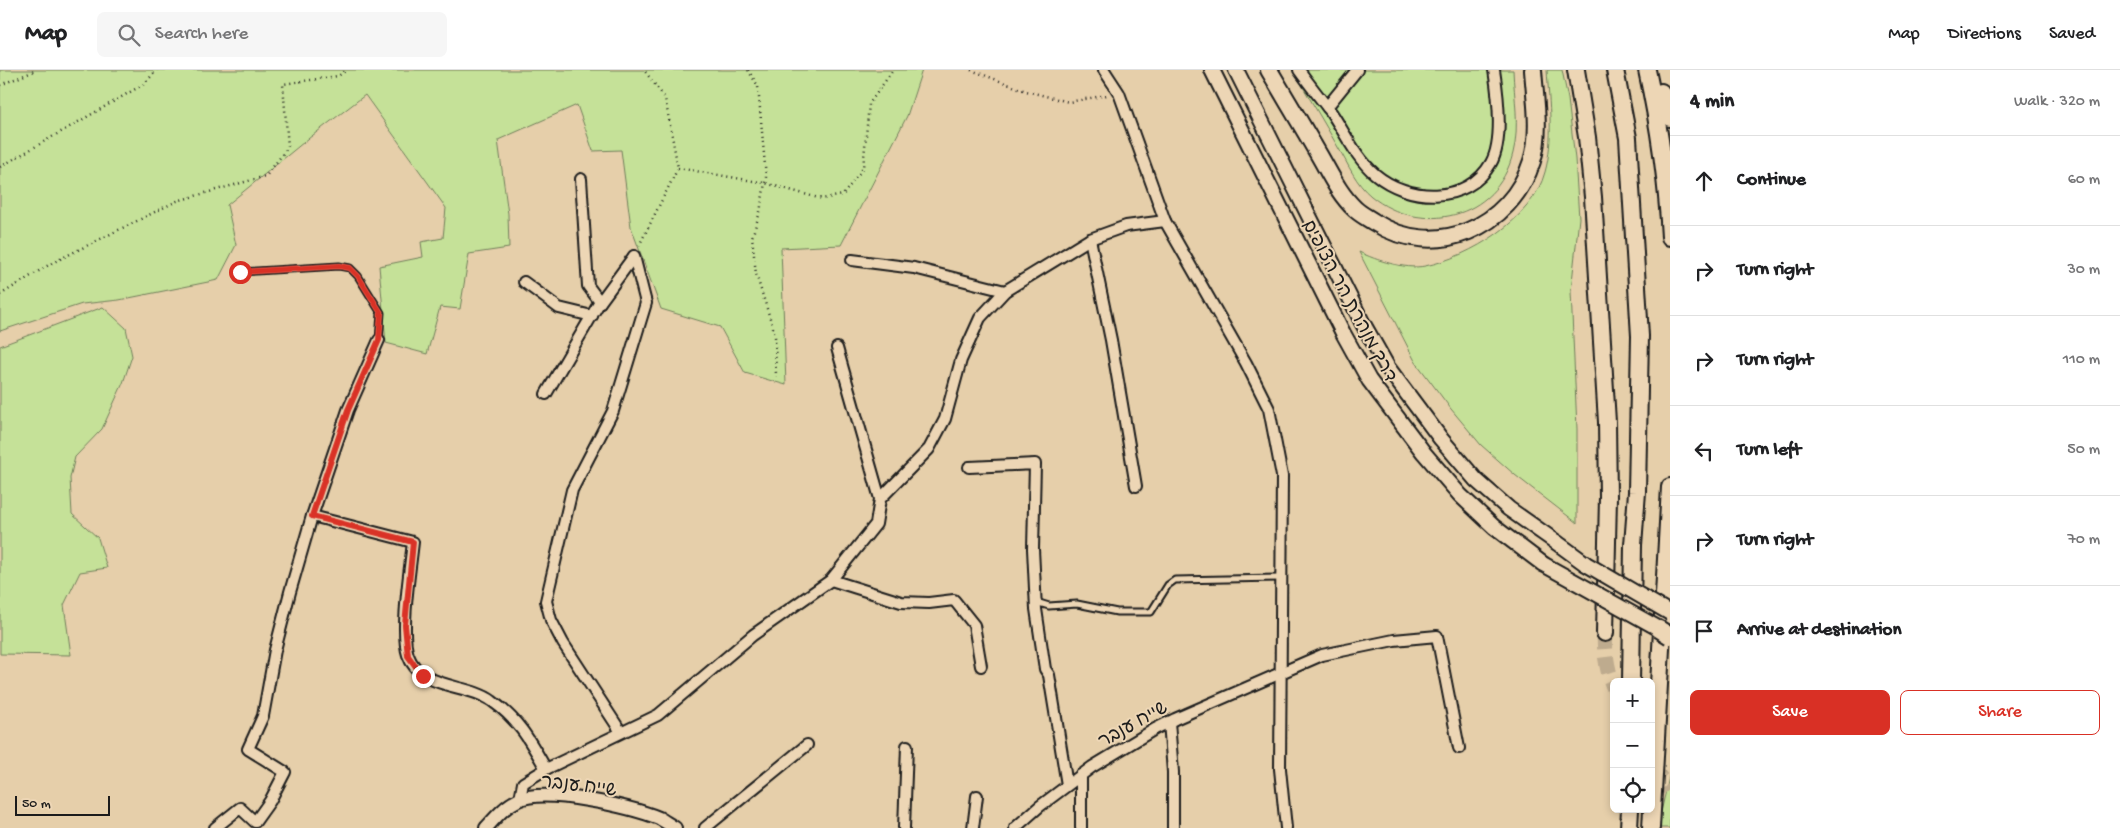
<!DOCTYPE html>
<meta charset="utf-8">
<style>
body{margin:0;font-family:"Gochi Hand","Playpen Sans Hebrew",sans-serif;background:#f6f6f6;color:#202124}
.controls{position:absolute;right:15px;bottom:15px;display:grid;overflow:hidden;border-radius:8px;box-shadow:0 2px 8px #0003}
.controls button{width:45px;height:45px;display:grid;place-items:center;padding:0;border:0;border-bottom:1px solid #e0e0e0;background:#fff;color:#202124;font:25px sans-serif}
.scale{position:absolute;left:15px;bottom:12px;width:95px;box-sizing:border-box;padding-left:5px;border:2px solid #1c1c1c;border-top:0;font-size:14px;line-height:18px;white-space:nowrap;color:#1c1c1c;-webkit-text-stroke:4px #edd6b5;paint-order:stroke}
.stop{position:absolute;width:15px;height:15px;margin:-11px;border:4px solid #d93025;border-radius:50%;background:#fff}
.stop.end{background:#d93025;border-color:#fff;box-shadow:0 1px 5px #0008}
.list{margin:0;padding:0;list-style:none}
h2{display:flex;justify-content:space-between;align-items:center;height:65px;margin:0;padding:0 20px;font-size:21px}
h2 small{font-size:16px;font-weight:400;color:#757577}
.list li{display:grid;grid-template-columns:32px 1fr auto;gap:15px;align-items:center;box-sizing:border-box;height:90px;padding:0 20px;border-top:1px solid #e0e0e0}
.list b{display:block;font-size:19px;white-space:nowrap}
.list em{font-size:16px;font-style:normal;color:#757577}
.actions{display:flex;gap:10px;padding:15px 20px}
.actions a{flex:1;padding:11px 0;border:1px solid #d93025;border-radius:8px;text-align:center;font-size:18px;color:#d93025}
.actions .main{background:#d93025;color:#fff}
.icon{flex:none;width:28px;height:28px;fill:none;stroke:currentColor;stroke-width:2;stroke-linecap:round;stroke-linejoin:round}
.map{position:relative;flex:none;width:1670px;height:758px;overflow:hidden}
header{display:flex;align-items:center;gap:30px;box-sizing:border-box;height:70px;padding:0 25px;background:#fff;border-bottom:1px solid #e0e0e0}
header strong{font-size:24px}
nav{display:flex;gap:28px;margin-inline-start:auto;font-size:18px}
.search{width:350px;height:45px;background:#f6f6f6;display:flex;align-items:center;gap:12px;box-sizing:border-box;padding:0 18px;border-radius:8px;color:#757577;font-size:19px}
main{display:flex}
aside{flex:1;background:#fff}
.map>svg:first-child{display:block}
.green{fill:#c5e198;stroke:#707e5a}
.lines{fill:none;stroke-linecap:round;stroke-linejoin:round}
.trunk-tunnel{stroke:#beab8e;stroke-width:16;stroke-dasharray:16 8;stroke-linecap:butt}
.service-casing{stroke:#1c1c1c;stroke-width:9}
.minor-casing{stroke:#1c1c1c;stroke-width:14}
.tertiary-casing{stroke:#1c1c1c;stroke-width:16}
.secondary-casing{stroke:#1c1c1c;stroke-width:18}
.trunk-casing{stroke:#1c1c1c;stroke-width:20}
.path{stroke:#1c1c1c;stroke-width:2.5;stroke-dasharray:1 4;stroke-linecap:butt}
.service{stroke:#edd6b5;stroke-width:5}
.minor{stroke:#edd6b5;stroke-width:10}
.tertiary{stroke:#edd6b5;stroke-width:12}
.secondary{stroke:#edd6b5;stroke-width:14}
.trunk{stroke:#edd6b5;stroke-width:16}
.secondary-bridge-casing{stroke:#1c1c1c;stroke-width:18;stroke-linecap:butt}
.trunk-bridge-casing{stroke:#1c1c1c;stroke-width:20;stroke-linecap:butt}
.secondary-bridge{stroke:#edd6b5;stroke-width:14}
.trunk-bridge{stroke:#edd6b5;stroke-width:16}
.route{stroke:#d93025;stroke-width:6}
.labels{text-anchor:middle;stroke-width:4;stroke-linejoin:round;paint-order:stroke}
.street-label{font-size:19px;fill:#1c1c1c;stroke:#edd6b5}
</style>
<header>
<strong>Map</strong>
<div class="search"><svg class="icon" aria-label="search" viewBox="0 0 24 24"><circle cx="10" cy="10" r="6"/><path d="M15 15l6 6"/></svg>Search here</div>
<nav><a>Map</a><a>Directions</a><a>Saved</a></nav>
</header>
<main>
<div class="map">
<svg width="1670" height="758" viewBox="0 0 1670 758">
<rect width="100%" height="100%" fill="#e6cfaa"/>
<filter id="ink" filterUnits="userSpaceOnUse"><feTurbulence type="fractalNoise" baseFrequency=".02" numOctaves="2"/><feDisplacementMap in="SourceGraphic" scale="10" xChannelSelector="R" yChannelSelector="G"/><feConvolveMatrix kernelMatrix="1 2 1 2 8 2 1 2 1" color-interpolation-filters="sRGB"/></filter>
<g filter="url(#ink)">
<g class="green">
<path d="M0,0H922L907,46L841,175L781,178L786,315L745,303L720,257L661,239L631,157L621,80L593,81L577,35L498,70L508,144L509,178L469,184L460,239L440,237L427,284L386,273L379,196L423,187L421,172L443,168L446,138L365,25L304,72L227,135L236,175L218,210L119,230L82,234L0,261Z"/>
<path d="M1293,0H1513C1514,27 1520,57 1513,83C1497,150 1420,166 1371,126C1356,114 1348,94 1339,79C1324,52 1308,26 1293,0Z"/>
<path d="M1547,0H1562L1568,29L1575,89L1579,148L1571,221L1577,359V453L1515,405L1481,375L1451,339L1415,291L1359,182C1376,190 1405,200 1425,196C1470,187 1533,149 1545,102C1554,70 1549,33 1547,0Z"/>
<path d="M103,237L126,258L132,286L123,313L102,359L75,387L70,408L72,444L98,468L107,498L80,502L64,535L71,585L0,584V276Z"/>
<path d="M1670,703V758H1659L1658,755Z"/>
</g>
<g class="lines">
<g class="trunk-tunnel">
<path d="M1605,563C1604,581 1607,601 1614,618"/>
<path d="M1651,697L1670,719"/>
</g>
<g class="service-casing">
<g id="service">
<path d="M240,202L339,196L350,198L358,206L381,243L379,270"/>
<path d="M1036,532L1049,536L1077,534L1117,542H1151L1168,515L1175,510L1281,508"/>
</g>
</g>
<g class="minor-casing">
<g id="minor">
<path d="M1104,0L1119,23L1165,151L1246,293L1269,339L1282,406L1280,699L1286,758"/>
<path d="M1299,0C1309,14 1320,28 1331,42C1345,63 1356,88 1375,104C1408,132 1467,135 1491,93C1504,70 1498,25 1494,0"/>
<path d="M1327,37L1357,0"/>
<path d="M581,109L588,216L600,232"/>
<path d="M1090,169L1111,270L1136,416"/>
<path d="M852,190L914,198L1005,221"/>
<path d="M524,212L559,238L592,246"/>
<path d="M546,324L598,235L634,186"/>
<path d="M969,397L1035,394L1033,479L1036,539L1045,599L1049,605L1067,715"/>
<path d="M880,429L929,379L945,349L961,290L980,248L1005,221L1090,169L1126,156L1165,151"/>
<path d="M312,446L413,472C410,500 400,561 408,585C420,620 468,613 492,631C519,650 530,671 546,699"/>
<path d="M831,510L901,532L929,533L954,530L974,555L981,596"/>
<path d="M1169,652L1173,702V758"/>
<path d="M621,662L563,573L551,550L546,531L572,420L613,341L646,233L634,186"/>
<path d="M520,729L523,713L546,699L658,645L753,565L831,510L876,454L880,429L837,278"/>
<path d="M215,758L240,738L255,752L270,731L285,702L248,679L263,646L275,580L290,522L312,446L348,340L379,270"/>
<path d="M705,758L807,675"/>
<path d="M904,758L907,676"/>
<path d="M973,758L977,726"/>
<path d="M1015,758L1040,736L1092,697L1155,659L1175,649L1322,585L1394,570L1437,566L1459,678"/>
<path d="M1081,758V705"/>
</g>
</g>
<g class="tertiary-casing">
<path id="tertiary" d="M486,758C496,747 505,736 518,730C545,717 631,737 659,748C664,751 670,755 675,758"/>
</g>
<g class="secondary-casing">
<g id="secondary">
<path d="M1212,0L1343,263L1369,310L1424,383L1460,425L1494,457L1543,494"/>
<path d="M1236,0L1362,252L1388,298L1441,369L1476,410L1509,439L1556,472"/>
</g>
</g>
<g class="trunk-casing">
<g id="trunk">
<path d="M1269,0C1286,29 1303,57 1319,85C1330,104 1339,124 1355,139C1360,144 1368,148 1374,152C1435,191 1511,158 1532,91C1541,63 1535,29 1533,0"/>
<path d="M1576,0L1587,67L1593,127L1607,352L1608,427L1605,563"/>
<path d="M1615,0L1628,68L1640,266L1637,422L1633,475L1631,612"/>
<path d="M1647,0C1659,55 1667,110 1670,167"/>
<path d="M1661,22L1670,48"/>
<path d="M1629,758L1630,739"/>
<path d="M1651,758L1670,417"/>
</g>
</g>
<g class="path">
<path d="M748,0L758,16L766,107L760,142L752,167L756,204L775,264L776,307"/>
<path d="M971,0L1026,21L1069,32L1107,25"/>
<path d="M0,15L37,0"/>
<path d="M0,97L144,14L157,0"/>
<path d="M678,98L765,113L822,129L843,125L863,98L869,34L893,0"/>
<path d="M639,176L678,98L665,28L644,0"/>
<path d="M0,225L52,193L177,131L266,106L288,77L283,14L338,6L347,0"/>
</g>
<use href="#service" class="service"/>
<use href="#minor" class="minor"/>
<use href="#tertiary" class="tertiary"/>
<use href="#secondary" class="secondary"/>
<use href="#trunk" class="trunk"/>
<g class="secondary-bridge-casing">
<g id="secondary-bridge">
<path d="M1556,472L1586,494L1670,543"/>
<path d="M1543,494L1667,563"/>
</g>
</g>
<g class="trunk-bridge-casing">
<path id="trunk-bridge" d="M1659,559L1670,566"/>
</g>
<use href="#secondary-bridge" class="secondary-bridge"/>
<use href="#trunk-bridge" class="trunk-bridge"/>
</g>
</g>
<g class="lines" filter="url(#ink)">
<path class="route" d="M240,202L339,196L350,198L358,206L381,243L379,270L348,340L312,446L413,472L405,555L408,586L423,606"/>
</g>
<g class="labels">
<g class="street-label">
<text transform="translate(1351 230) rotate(62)" y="7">דרך מנהרת הר הצופים</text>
<text transform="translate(1132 653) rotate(-29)" y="7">שייח ענבר</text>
<text transform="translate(579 714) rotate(7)" y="7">שייח ענבר</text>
</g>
</g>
</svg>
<div class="controls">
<button>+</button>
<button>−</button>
<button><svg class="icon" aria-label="locate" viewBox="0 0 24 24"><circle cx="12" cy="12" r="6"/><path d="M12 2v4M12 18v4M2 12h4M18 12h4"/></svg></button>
</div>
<div class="scale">50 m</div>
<div class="stop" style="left:240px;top:202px"></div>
<div class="stop end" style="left:423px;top:606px"></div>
</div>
<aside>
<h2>4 min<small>Walk · 320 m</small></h2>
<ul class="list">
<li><svg class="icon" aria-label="ahead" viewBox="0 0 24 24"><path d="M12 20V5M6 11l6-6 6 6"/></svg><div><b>Continue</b></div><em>60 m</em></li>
<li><svg class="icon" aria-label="right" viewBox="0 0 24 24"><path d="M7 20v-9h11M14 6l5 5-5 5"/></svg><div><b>Turn right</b></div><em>30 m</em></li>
<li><svg class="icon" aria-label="right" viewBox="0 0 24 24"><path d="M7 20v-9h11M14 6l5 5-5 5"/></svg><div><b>Turn right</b></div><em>110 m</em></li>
<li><svg class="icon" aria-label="left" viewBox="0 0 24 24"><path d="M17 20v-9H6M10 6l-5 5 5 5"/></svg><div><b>Turn left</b></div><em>50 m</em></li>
<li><svg class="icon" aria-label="right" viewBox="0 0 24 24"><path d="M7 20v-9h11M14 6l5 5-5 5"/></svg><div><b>Turn right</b></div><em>70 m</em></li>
<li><svg class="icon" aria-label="arrive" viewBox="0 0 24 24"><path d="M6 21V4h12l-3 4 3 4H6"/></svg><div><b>Arrive at destination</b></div></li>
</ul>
<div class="actions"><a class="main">Save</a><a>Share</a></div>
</aside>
</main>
